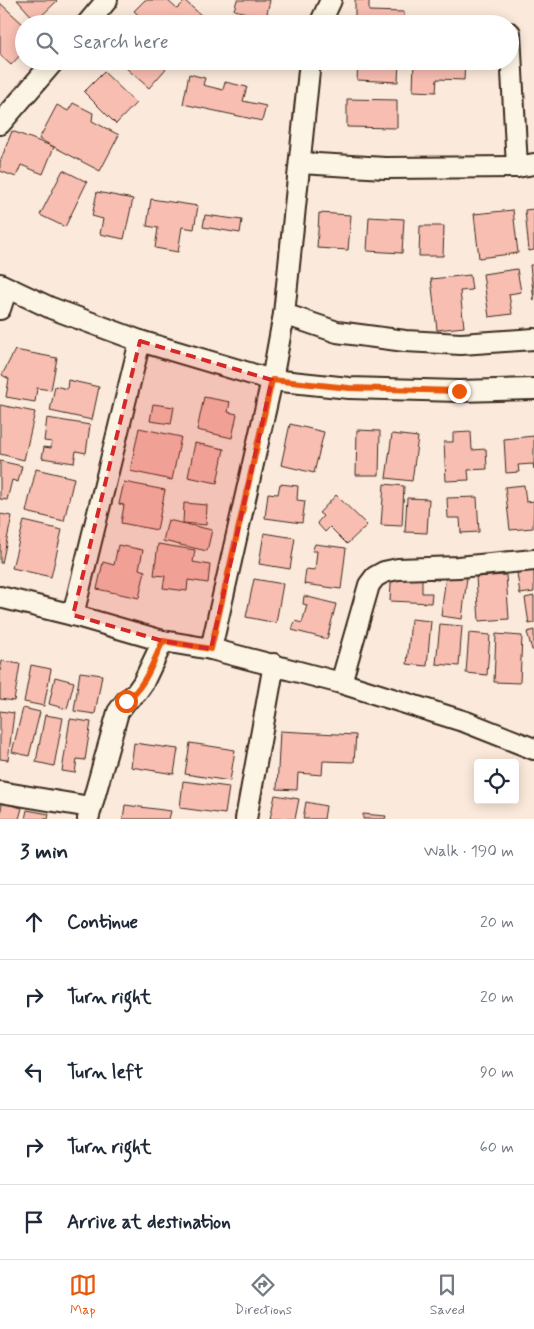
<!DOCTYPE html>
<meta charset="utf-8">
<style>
body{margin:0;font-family:Mynerve,sans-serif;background:#f2f2f3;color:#1f2937}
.controls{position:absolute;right:15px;bottom:15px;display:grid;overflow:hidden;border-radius:5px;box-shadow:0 2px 12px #0003}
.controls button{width:45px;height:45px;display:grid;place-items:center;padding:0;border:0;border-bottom:1px solid #e0e1e3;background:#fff;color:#1f2937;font:25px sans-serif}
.stop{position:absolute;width:15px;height:15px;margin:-11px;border:4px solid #ea580c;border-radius:50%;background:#fff}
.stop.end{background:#ea580c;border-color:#fff;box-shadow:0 1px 5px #0008}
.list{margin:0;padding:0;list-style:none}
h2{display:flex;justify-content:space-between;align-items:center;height:65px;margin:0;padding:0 20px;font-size:21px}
h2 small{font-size:16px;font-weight:400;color:#747a83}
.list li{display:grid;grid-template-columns:32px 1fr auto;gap:15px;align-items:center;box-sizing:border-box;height:75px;padding:0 20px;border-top:1px solid #e0e1e3}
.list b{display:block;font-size:19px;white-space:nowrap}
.list em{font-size:16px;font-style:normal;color:#747a83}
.icon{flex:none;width:28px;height:28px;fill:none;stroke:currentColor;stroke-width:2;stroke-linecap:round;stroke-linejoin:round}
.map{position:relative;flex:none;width:534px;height:819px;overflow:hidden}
.search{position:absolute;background:#fff;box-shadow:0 2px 12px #0003;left:15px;right:15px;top:15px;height:55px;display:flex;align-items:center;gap:12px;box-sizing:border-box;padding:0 18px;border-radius:28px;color:#747a83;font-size:19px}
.sheet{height:440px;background:#fff}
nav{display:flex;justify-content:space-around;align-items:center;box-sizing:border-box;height:70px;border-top:1px solid #e0e1e3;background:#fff;font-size:14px;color:#747a83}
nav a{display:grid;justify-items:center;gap:2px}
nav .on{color:#ea580c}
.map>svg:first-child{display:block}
.building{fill:#f8beb1;stroke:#3b2a1e}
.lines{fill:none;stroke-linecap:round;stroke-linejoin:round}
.minor-casing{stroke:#3b2a1e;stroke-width:24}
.minor{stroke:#fcf5e5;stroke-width:20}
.route{stroke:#ea580c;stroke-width:6}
.marked{fill:#d62828;fill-opacity:0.2;stroke:#d62828;stroke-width:4;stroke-dasharray:10 6;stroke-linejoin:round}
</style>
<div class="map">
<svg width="534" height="819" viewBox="0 0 534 819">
<rect width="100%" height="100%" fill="#fbeadb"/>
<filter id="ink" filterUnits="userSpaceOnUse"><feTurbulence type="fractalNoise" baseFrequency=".02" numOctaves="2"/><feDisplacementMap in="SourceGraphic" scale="10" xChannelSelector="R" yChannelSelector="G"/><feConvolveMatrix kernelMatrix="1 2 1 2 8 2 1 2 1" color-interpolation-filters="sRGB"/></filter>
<g filter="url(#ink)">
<g class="building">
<path d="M17,0H56L57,1L36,21Z"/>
<path d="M145,0H167L177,9L185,1L202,16L195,24H148L134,11Z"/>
<path d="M237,0H270L266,18L234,10Z"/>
<path d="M355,0H369V11L404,12V24H355Z"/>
<path d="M0,3L24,25V51L11,65L0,55Z"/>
<path d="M118,61H167L170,64L149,88Z"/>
<path d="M358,61H399L398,82L357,80Z"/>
<path d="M414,61H465L464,80L437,79L436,92L413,91Z"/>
<path d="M104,72L136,103L116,124L84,92Z"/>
<path d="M189,74L205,78L203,85L223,90L225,82L247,87L243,101L266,106L262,121L183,104Z"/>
<path d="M347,99L397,100V128L347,127Z"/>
<path d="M73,103L93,113L92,121L119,135L100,171L39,139L57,105L68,111Z"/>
<path d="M12,131L54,147L43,174L21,165L16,177L0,171V162Z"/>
<path d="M63,170L87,182L65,227L40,215Z"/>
<path d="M97,192L133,199L124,239L100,234L103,219L92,216Z"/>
<path d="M151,199L198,206L194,229L182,227L178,252L155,248L158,228L147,226Z"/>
<path d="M534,209V250L529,251L525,210Z"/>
<path d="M513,210L518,253L479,258L474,214Z"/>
<path d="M319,213L351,215L348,250L317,248Z"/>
<path d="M205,215L242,220L240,233L203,227Z"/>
<path d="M369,217L404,219L402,253L367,251Z"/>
<path d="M420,226H444L443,256H419Z"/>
<path d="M530,265H534V301Z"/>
<path d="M517,269L521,292L509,294L512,314L489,317L483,274Z"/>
<path d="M470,275L472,290L460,291L464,327L437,330L431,279Z"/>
<path d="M15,350L57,358L51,390L37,388L35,402L6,397L9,379L2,375Z"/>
<path d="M68,380L99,387L92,420L50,411L55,386L67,389Z"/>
<path d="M204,397L230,402L228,412L237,414L232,438L197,430Z"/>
<path d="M153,404L174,407L171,424L150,421Z"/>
<path d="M0,405L35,412L24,460L0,454Z"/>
<path d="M47,418L90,425L86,453L76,451L74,463L42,458L44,447L51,448L52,442L44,441Z"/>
<path d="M290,424L324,432L314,473L281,465Z"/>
<path d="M139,428L181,437L172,480L130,471Z"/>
<path d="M357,430L380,431L379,475H356Z"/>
<path d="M471,432L472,450L486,449L487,469L468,470L469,480L446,481L444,442H453V433Z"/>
<path d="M392,434L418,437L412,481L386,478Z"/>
<path d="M534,436V469L533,464L518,465L519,472L506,473L504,439Z"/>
<path d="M195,443L224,449L217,483L188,477Z"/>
<path d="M0,461L22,466L18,482L12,480L7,500L0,499Z"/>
<path d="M36,469L74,478L64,521L26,512Z"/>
<path d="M124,482L165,490L157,530L121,523L124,505L119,504Z"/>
<path d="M280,484L298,486L297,500L305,501L302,523L265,518L268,493L278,494Z"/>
<path d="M384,484L404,486L402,526L381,525Z"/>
<path d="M524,485L526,502L534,501L533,528L510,530L505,487Z"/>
<path d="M336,495L367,525L347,544L330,527L325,532L317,523L323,516L319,513Z"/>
<path d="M477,497L479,532L461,533L460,518H448L447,498Z"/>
<path d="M407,498L429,499L427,533L405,532Z"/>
<path d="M184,503L207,505L206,525L183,523Z"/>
<path d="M0,514L12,516L2,563H0Z"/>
<path d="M168,520L212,530L207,551L163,541Z"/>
<path d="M24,521L62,530L51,577L12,568Z"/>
<path d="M264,533L295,538L290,569L259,564Z"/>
<path d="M158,544L195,550L193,562L210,565L208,583L188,580L187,591L163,588L165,576L154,575Z"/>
<path d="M315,544L346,548L341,589L304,584L306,569L315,570L317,551H312Z"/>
<path d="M118,545L143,550L139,569L145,571L139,598L97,589L103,562L114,565Z"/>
<path d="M392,567L440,570L439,580L422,579V593H432L431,603L390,601Z"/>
<path d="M534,571V592L520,594L517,573Z"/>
<path d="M446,575L467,577L462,619L441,616Z"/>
<path d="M506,575L509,619L479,621L476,577Z"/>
<path d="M254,579L283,584L276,623L246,617Z"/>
<path d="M304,596L336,604L327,639L292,630L295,621L302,623L307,605L303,604Z"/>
<path d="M534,596V623L529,624L525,598Z"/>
<path d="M411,619L431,621L427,666L407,664Z"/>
<path d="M440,624L462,626L459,666L436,664Z"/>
<path d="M534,630V650H532L527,632Z"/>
<path d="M469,633L490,635L487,675L466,673Z"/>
<path d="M496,634L522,636L520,683L494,682Z"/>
<path d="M2,661L20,664L14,701L0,699V672Z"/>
<path d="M31,665L51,669L44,706L24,702Z"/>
<path d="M80,672L102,675L95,714L74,711Z"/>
<path d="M55,677L74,682L67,709L49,704Z"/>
<path d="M23,708L40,712L29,756L12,752Z"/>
<path d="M0,711L14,713L8,760L0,759Z"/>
<path d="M45,715L63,718L54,766L36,762Z"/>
<path d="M70,719L91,722L85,760L77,759L75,773L62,771Z"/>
<path d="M280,731L356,735L354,762L323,761L322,775L298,773L297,790L277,789Z"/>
<path d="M134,743L178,749L174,774L131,767Z"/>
<path d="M190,743L235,750L230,781L185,774Z"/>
<path d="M183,781L229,787L225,814L180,808Z"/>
<path d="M275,795L299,799L295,819H270Z"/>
<path d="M306,802L326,806L324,819H303Z"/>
<path d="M2,803L22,808L19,819H0Z"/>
<path d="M125,805L171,811L169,819H123Z"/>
<path d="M27,810L49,814L48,819H25Z"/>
<path d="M363,814L386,816L385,819H363Z"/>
</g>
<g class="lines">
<g class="minor-casing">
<g id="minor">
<path d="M87,24L107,0"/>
<path d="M320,24L331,0"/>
<path d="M510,33L517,167"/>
<path d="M0,124L54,61"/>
<path d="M300,163L385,168L517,167L534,164"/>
<path d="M0,284L51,308L140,341L272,380L349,388L459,391L534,389"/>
<path d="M0,309L7,288"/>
<path d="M284,314L337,332L405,341L461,344L534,339"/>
<path d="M0,597L73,615L163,641L211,649L341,683L466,722L534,749"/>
<path d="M73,615L140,341"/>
<path d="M211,649L272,380L284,314L310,61"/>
<path d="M341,683L369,585L375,577L384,572L398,569L458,567L534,560"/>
<path d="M0,792L90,807"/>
<path d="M88,819L118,712L126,701L136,693L143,683L163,641"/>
<path d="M246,819L274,664"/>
</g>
</g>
<use href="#minor" class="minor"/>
</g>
</g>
<g class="lines" filter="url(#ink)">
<path class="route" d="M126,701C145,687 153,662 163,641L211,649L272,380L349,388L459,391"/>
</g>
<path class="marked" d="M140,341L272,380L211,649L163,641L73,615Z"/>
</svg>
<div class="controls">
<button><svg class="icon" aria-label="locate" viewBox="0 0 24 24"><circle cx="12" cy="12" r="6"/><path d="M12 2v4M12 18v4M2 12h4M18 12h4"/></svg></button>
</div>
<div class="stop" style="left:126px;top:701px"></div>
<div class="stop end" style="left:459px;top:391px"></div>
<div class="search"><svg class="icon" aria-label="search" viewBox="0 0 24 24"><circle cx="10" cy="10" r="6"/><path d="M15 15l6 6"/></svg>Search here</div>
</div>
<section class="sheet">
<h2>3 min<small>Walk · 190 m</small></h2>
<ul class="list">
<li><svg class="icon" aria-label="ahead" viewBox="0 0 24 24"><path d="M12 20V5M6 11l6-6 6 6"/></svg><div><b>Continue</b></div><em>20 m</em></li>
<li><svg class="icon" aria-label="right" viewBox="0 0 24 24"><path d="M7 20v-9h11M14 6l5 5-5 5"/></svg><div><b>Turn right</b></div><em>20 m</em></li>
<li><svg class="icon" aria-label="left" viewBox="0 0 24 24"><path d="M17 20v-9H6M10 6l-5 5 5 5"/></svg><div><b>Turn left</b></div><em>90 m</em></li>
<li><svg class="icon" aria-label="right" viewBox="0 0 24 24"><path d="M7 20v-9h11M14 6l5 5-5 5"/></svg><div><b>Turn right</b></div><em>60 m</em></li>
<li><svg class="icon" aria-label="arrive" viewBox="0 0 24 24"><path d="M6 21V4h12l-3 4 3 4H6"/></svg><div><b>Arrive at destination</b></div></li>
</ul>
</section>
<nav>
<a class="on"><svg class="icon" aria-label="map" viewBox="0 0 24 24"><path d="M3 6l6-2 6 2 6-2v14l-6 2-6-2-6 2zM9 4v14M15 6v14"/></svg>Map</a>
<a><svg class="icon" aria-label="directions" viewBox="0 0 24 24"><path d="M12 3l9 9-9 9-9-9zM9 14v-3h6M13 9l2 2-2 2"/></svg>Directions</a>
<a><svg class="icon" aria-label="saved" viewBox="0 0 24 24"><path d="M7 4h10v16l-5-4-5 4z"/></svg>Saved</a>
</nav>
